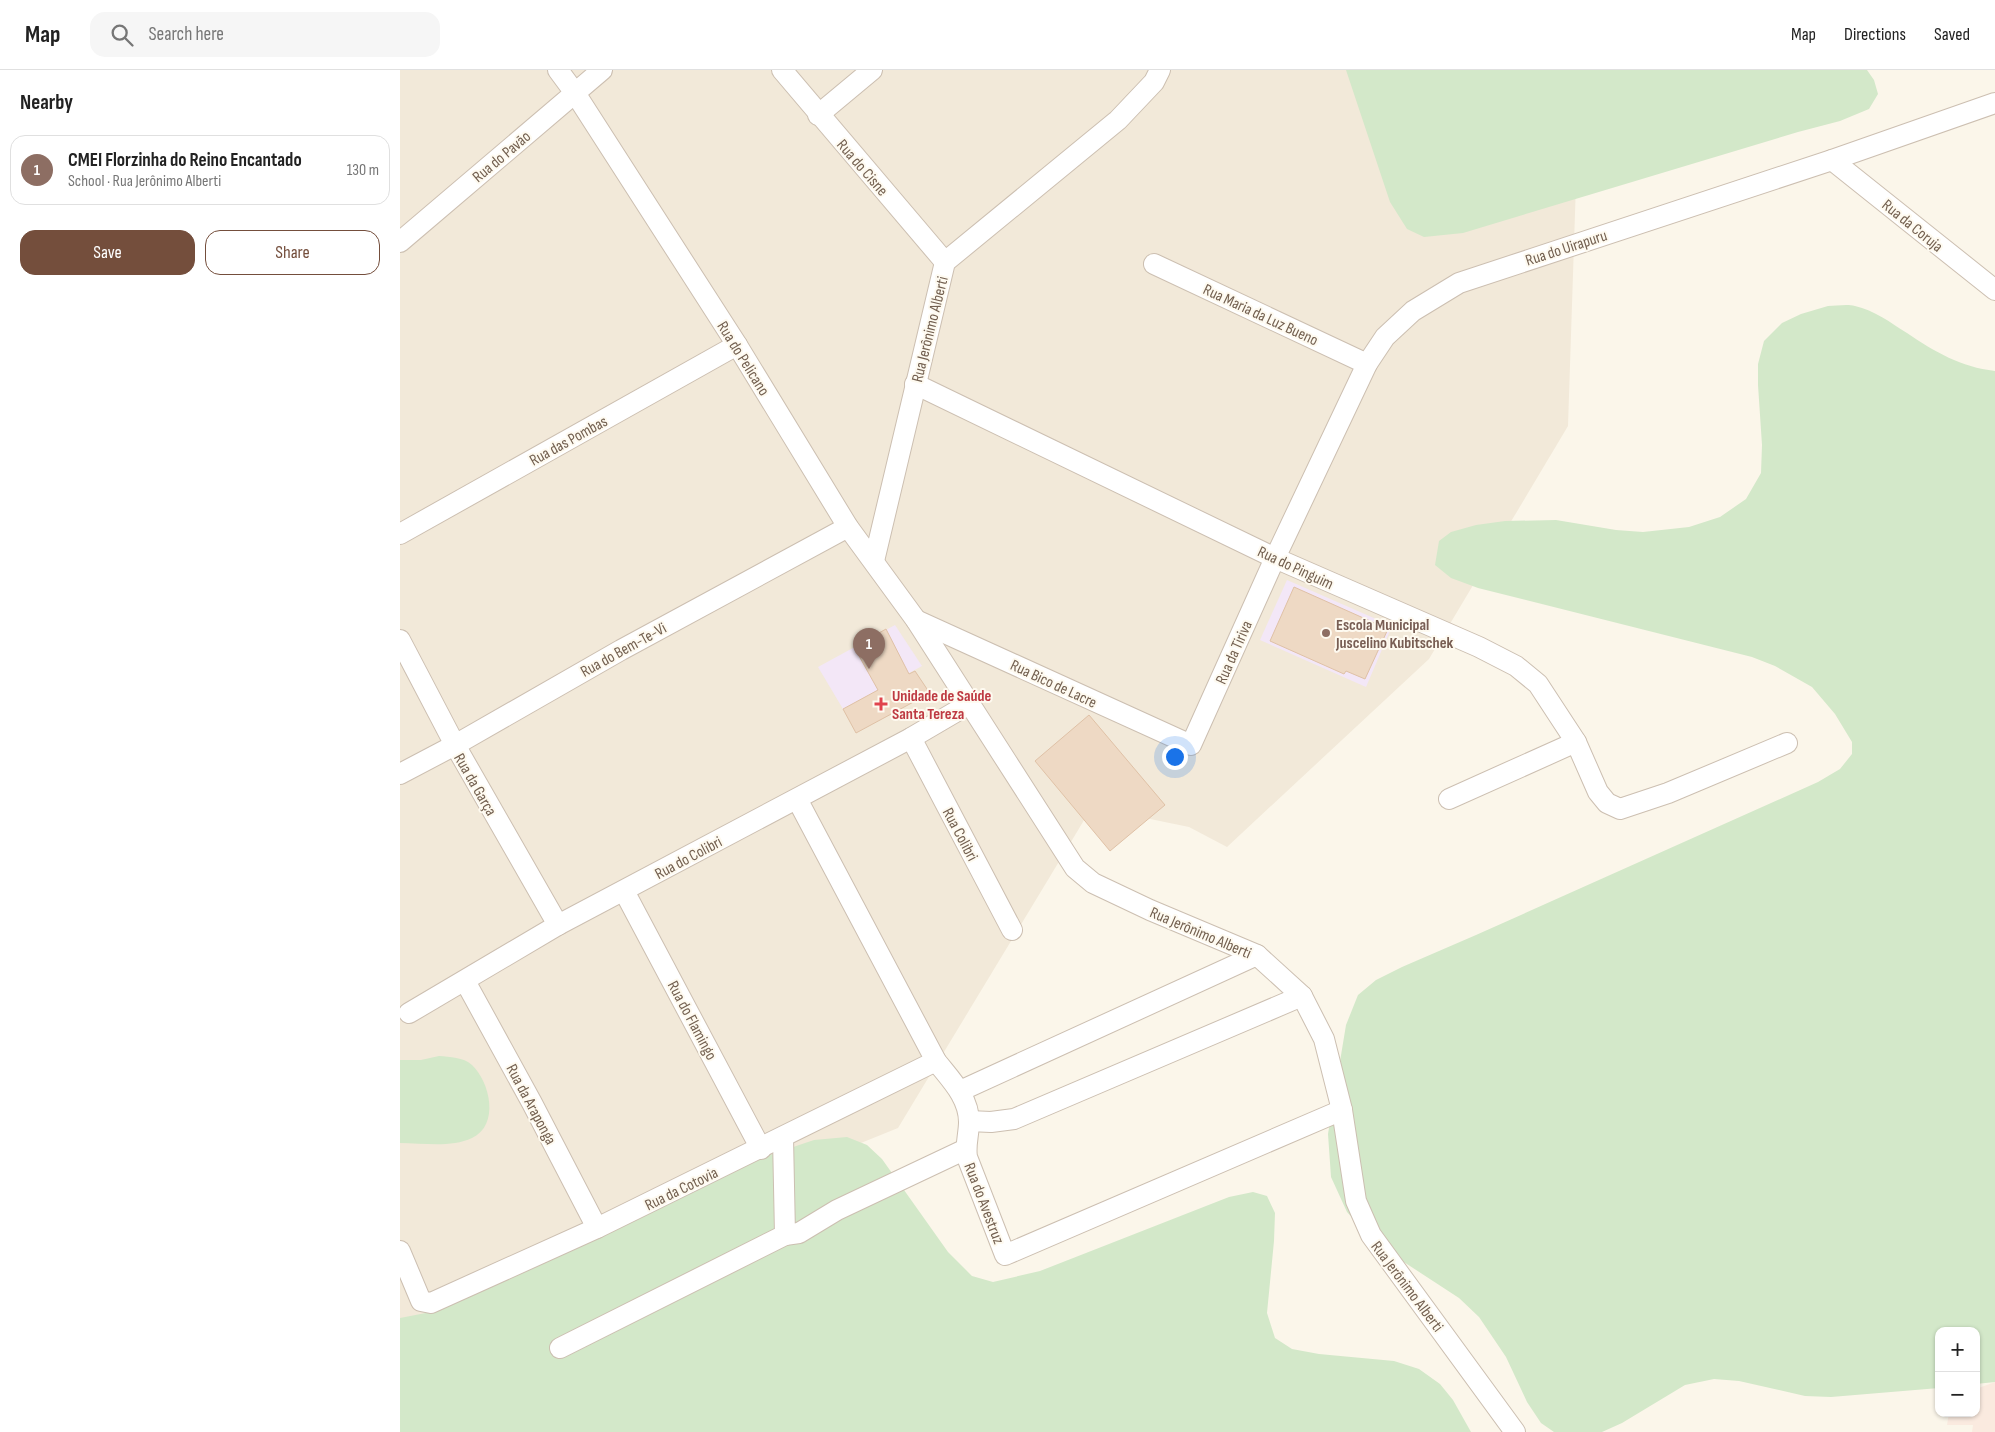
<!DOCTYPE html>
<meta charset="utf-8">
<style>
body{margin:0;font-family:"Sofia Sans Condensed",sans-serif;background:#f6f6f6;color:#222}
.controls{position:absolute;right:15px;bottom:15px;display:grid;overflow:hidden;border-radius:10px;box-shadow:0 1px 4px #0004}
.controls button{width:45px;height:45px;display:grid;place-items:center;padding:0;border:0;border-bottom:1px solid #e0e0e0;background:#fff;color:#222;font:25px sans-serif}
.you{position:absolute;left:774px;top:686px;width:18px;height:18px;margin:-12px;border:4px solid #fff;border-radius:50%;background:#1a73e8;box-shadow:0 0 0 8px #1a73e833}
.badge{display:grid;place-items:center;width:32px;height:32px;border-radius:50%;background:#744e3c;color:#fff;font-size:16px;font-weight:700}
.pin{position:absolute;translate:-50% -41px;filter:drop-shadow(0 1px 2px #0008)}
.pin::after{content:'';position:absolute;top:26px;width:18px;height:15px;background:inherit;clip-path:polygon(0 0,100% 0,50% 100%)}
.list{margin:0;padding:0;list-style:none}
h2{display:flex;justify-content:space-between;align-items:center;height:65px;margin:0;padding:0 20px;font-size:21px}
h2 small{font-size:16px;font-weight:400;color:#767676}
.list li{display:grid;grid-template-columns:32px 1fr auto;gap:15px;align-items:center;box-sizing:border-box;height:70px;margin:0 10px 10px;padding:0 10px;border:1px solid #e0e0e0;border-radius:15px}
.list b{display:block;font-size:19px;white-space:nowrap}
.list p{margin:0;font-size:16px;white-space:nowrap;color:#767676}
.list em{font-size:16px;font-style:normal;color:#767676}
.actions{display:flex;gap:10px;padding:15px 20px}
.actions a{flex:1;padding:11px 0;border:1px solid #744e3c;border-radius:15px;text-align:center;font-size:18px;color:#744e3c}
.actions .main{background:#744e3c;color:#fff}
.icon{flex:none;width:28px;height:28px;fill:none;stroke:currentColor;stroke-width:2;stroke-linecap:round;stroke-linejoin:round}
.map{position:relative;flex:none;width:1595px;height:1362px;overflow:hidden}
header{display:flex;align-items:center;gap:30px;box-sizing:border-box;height:70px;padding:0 25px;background:#fff;border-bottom:1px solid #e0e0e0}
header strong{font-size:24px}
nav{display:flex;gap:28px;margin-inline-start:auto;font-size:18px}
.search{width:350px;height:45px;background:#f6f6f6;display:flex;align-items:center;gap:12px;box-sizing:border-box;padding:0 18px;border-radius:15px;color:#767676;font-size:19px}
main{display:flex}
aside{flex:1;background:#fff}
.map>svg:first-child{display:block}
.residential{fill:#f2e9d9}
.commercial{fill:#faeadf}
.education{fill:#f3e7f7}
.green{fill:#d3e8c9}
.building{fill:#eed9c4;stroke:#dfc1a6}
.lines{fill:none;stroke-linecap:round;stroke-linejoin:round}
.street-casing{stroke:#ccbfb1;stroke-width:22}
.street{stroke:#fff;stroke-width:20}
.education-dot{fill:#8d6e63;stroke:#fefaf0;stroke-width:2}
.health-dot{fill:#e0444e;stroke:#fefaf0;stroke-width:2}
.labels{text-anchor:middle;stroke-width:4;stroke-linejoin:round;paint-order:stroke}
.street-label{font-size:16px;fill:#736050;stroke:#fefaf0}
.education-label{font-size:16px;font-weight:bold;fill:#785e54;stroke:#fefaf0;text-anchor:start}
.health-label{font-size:16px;font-weight:bold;fill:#be3a42;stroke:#fefaf0;text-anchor:start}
</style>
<header>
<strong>Map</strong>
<div class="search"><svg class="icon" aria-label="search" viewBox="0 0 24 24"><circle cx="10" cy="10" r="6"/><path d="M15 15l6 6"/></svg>Search here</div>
<nav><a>Map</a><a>Directions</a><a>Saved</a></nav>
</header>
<main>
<aside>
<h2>Nearby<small></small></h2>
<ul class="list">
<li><span class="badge" style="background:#8d6e63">1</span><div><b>CMEI Florzinha do Reino Encantado</b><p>School · Rua Jerônimo Alberti</p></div><em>130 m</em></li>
</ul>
<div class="actions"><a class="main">Save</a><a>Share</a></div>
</aside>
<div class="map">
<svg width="1595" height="1362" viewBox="0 0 1595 1362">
<rect width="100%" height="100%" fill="#fbf6ea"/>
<path class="residential" d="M0,0H1096L1177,83L1168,356L1029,589L827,777L789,757L692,737L498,1058L0,1259Z"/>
<path class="commercial" d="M1595,1312V1362H1572L1573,1355H1547L1549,1343H1576V1319Z"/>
<g class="education">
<path d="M887,510L992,556L966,617L860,570Z"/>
<path d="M495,555L522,596L443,639L418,597Z"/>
</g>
<g class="green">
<path d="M946,0H1467L1474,10L1478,24L1469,39L1440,51L1398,62L1063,163L1024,167L1007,159L990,132Z"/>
<path d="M1428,236C1436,236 1447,234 1455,236C1474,240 1491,253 1507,263C1535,282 1561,297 1595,301V1312L1576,1314V1261H1539V1318L1431,1327L1405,1326L1339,1311L1314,1309L1285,1315L1222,1353L1202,1362H1154L1141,1353L1127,1332L1106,1287L1079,1247L1059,1228L987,1181L965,1162L947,1142L931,1107L928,1064L946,955L958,925L976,910L1002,897L1076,865L1418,712L1440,699L1452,684V672L1435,644L1412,617L1375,596L1352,587L1078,518L1051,508L1035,495L1039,471L1051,462L1076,455L1105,451L1156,450L1216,460L1243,462L1289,457L1320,447L1346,429L1361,403L1362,375L1358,315V294L1364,271L1382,253L1401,244Z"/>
<path d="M39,986C50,987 63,987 72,995C90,1012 100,1055 72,1068C51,1078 23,1073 0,1073V990H21Z"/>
<path d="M447,1067L467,1075L482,1089L548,1182L572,1206L593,1212L640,1201L829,1127L853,1122L867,1126L875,1143L874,1171L867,1243L875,1268L892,1279L919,1284L994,1291L1019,1299L1040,1314L1053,1330L1071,1362H0V1248L36,1241L337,1096L414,1070Z"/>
</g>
<g class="building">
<path d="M894,517L988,559L965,609L946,601L944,604L870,571Z"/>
<path d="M486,559L509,604L515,601L533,628L519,629L456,663L443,639L478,620L454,577Z"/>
<path d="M689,645L765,735L710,781L635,691Z"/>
</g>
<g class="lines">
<g class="street-casing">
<g id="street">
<path d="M158,0L175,23L337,275L448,457L516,550L675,798L693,813L750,840L857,885L902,926L924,969L942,1040L956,1131L971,1165L1115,1362"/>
<path d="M382,0L545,192"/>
<path d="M418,45L472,0"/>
<path d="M1432,90L1595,220"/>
<path d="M0,172L202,0"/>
<path d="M754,194L967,294"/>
<path d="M515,314L875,488L1079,577L1116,596L1138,614L1176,672L1198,722L1207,733L1220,739L1268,723L1387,673"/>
<path d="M0,464L337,275"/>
<path d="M474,491L545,192L718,50L754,12L760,0"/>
<path d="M516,550L791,675L875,488L967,294L985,267L1013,241L1059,213L1432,90L1595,33"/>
<path d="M0,570L55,675L158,855"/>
<path d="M511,668L612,860"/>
<path d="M0,704L55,675L221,580L448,457"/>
<path d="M397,729L536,991C550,1009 569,1027 569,1052C569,1064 565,1075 567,1087L605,1185L942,1040"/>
<path d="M1049,729L1176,672"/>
<path d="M224,821L361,1079"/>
<path d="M65,911L132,1033L197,1158"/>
<path d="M9,943L158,855L511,668L569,634"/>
<path d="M560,1021L857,885"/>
<path d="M569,1051L591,1052L614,1049L902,926"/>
<path d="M385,1165L399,1163L437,1140L566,1079"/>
<path d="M0,1181L21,1231L31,1233L197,1158L536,991"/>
<path d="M160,1278L385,1165L383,1067"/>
</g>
</g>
<use href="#street" class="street"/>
</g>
<circle class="education-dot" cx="926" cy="563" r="5"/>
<path class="health-dot" d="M478.5 626.5h5v5h5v5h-5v5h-5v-5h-5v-5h5z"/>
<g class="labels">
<g class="street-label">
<text transform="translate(101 86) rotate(-40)" y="6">Rua do Pavão</text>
<text transform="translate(463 97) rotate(49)" y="6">Rua do Cisne</text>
<text transform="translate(1513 155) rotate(39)" y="6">Rua da Coruja</text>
<text transform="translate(1166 177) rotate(-18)" y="6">Rua do Uirapuru</text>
<text transform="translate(861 244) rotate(25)" y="6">Rua Maria da Luz Bueno</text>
<text transform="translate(529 259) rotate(-76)" y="6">Rua Jerônimo Alberti</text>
<text transform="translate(344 288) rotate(58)" y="6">Rua do Pelicano</text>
<text transform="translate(168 370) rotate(-29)" y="6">Rua das Pombas</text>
<text transform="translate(896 497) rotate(25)" y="6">Rua do Pinguim</text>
<text transform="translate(223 579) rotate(-29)" y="6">Rua do Bem-Te-Vi</text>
<text transform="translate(833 582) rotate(-66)" y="6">Rua da Tiriva</text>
<text transform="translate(654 613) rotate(25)" y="6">Rua Bico de Lacre</text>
<text transform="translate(76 714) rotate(60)" y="6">Rua da Garça</text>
<text transform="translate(561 764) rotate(62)" y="6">Rua Colibri</text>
<text transform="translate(288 787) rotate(-28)" y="6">Rua do Colibri</text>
<text transform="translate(801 862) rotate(23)" y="6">Rua Jerônimo Alberti</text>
<text transform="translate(293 950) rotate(62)" y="6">Rua do Flamingo</text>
<text transform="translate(132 1034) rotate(62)" y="6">Rua da Araponga</text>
<text transform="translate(281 1118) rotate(-26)" y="6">Rua da Cotovia</text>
<text transform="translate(585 1133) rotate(69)" y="6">Rua do Avestruz</text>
<text transform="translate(1008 1216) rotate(53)" y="6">Rua Jerônimo Alberti</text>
</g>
<g class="education-label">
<text x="936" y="560">Escola Municipal<tspan x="936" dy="18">Juscelino Kubitschek</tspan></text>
</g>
<g class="health-label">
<text x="492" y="631">Unidade de Saúde<tspan x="492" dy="18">Santa Tereza</tspan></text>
</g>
</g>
</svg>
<div class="controls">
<button>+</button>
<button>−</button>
</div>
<div class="you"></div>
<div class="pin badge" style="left:469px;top:599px;background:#8d6e63">1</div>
</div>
</main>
